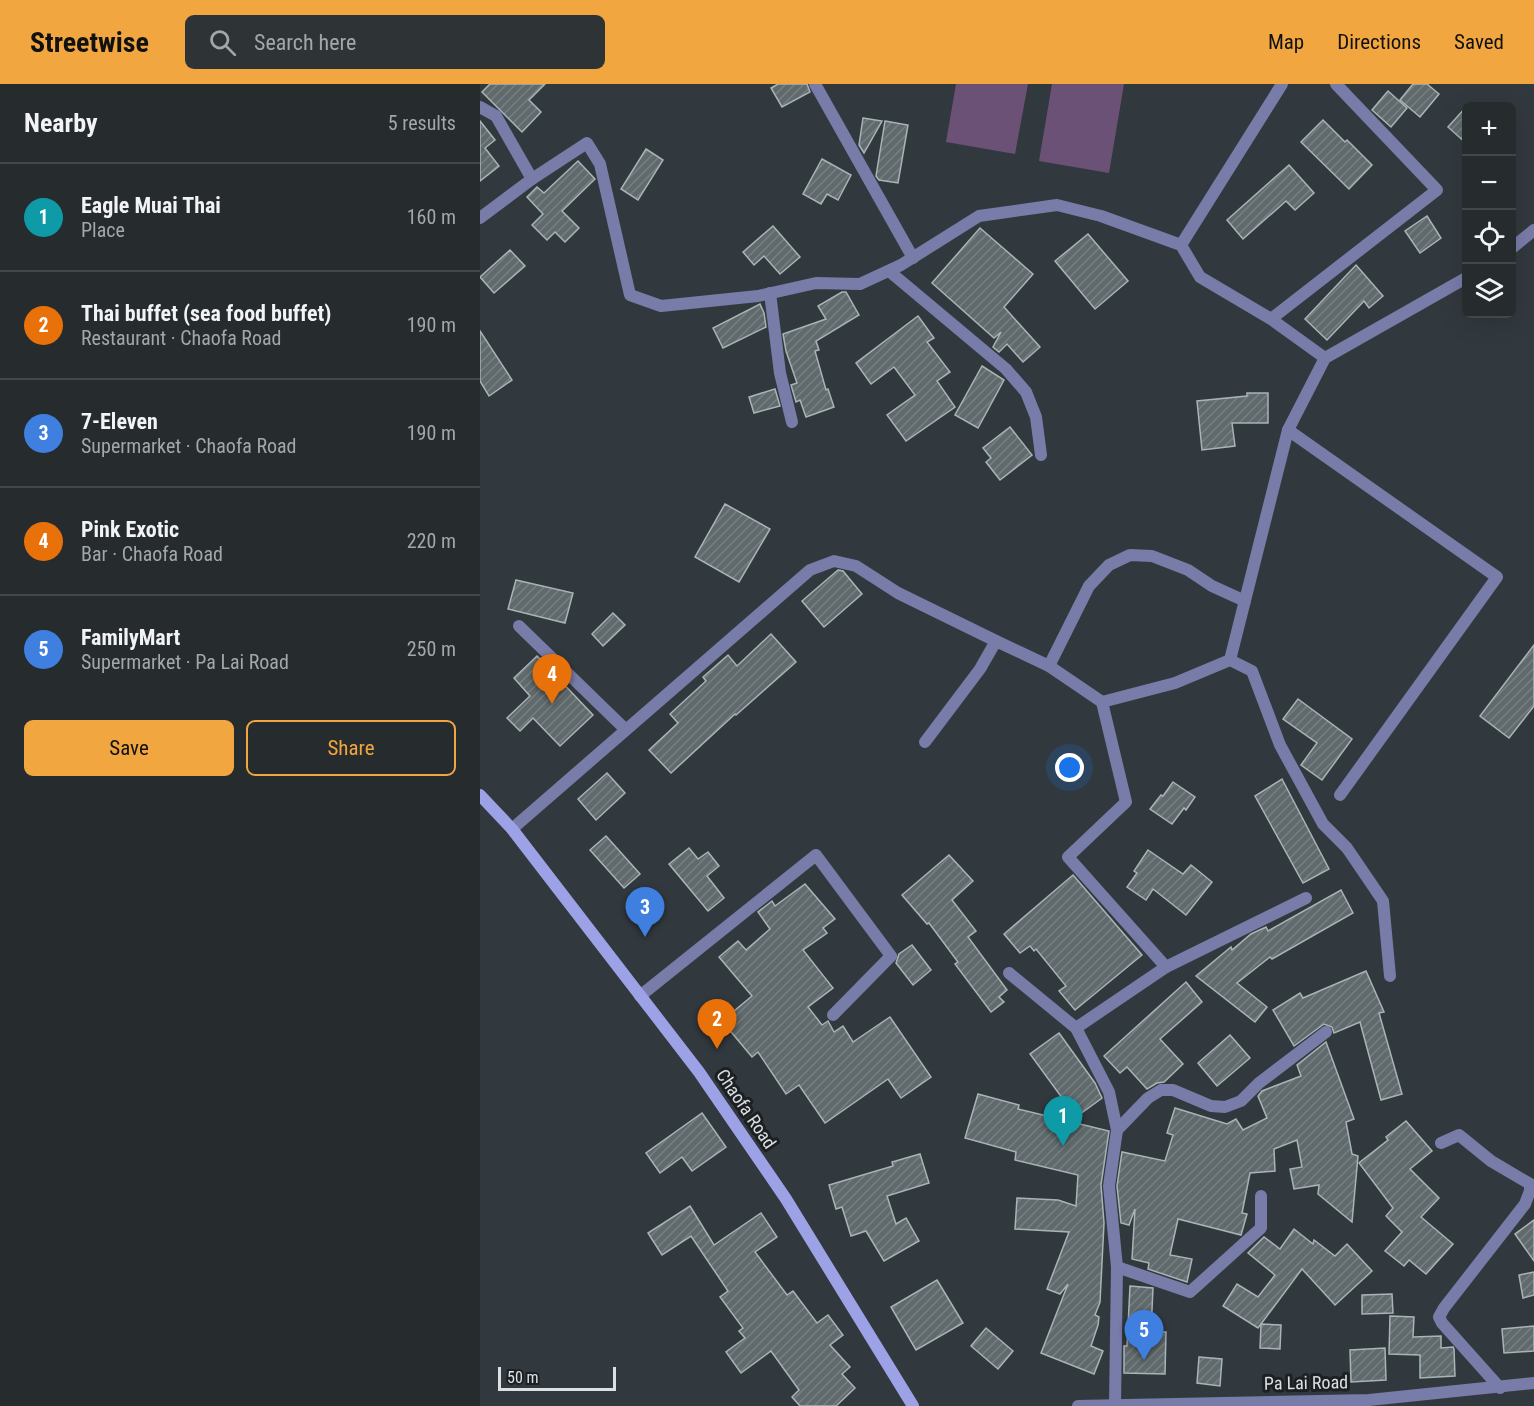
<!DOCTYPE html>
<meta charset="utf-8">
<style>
body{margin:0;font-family:"Roboto Condensed",sans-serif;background:#2e3336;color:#f1f3f6}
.controls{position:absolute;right:18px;top:18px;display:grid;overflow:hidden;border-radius:9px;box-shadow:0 6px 24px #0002}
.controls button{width:54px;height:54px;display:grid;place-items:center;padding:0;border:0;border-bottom:2px solid #42474a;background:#262b2e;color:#f1f3f6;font:30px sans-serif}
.scale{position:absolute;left:18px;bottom:15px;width:118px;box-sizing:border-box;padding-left:6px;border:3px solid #dce0e3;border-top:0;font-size:16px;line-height:21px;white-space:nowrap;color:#dce0e3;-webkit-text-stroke:4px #1d2022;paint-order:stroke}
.you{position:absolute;left:590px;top:684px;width:21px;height:21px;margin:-15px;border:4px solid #fff;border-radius:50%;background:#1a73e8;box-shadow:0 0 0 9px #1a73e833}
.badge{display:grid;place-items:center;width:39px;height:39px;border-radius:50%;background:#f1a63f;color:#fff;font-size:20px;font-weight:700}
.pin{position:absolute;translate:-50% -50px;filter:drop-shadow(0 2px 3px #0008)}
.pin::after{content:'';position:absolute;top:32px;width:21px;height:18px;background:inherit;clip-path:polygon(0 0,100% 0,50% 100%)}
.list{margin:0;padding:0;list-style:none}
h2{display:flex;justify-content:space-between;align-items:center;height:78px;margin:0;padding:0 24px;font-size:26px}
h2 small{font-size:20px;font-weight:400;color:#a4a7aa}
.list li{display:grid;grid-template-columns:39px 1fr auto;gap:18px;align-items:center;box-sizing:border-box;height:108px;padding:0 24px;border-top:2px solid #42474a}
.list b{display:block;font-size:22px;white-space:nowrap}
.list p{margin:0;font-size:20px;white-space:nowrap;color:#a4a7aa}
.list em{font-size:20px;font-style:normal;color:#a4a7aa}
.actions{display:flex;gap:12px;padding:18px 24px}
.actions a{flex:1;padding:14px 0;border:2px solid #f1a63f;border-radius:9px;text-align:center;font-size:21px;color:#f1a63f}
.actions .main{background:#f1a63f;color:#111}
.icon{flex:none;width:33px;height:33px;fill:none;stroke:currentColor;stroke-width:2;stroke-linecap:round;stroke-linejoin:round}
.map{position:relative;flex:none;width:1054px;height:1322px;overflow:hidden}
header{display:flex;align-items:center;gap:36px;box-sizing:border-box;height:84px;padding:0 30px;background:#f1a63f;color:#111}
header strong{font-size:28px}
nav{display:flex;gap:33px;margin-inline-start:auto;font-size:21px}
.search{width:420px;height:54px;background:#2e3336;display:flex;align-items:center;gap:15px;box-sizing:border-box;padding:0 21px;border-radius:9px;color:#a4a7aa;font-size:22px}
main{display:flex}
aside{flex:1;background:#262b2e}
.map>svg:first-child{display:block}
.garden{fill:#6a5175}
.building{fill:url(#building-hatch);stroke:#a8b4b6;stroke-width:1.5}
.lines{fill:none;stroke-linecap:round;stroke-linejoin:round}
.street{stroke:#787ca8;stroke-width:12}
.secondary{stroke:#9da2e7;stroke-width:12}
.labels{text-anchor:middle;stroke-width:6;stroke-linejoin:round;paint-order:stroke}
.street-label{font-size:18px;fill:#dce0e3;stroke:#1d2022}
</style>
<header>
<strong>Streetwise</strong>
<div class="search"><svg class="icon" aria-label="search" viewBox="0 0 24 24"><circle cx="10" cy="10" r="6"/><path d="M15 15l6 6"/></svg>Search here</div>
<nav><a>Map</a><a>Directions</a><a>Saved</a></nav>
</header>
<main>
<aside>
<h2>Nearby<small>5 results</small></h2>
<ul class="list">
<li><span class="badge" style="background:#0f9aa8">1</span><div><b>Eagle Muai Thai</b><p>Place</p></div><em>160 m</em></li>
<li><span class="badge" style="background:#e8710a">2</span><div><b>Thai buffet (sea food buffet)</b><p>Restaurant · Chaofa Road</p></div><em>190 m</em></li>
<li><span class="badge" style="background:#3f7fe0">3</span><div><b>7-Eleven</b><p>Supermarket · Chaofa Road</p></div><em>190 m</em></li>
<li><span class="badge" style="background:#e8710a">4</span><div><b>Pink Exotic</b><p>Bar · Chaofa Road</p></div><em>220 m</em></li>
<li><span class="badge" style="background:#3f7fe0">5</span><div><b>FamilyMart</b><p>Supermarket · Pa Lai Road</p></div><em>250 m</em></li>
</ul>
<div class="actions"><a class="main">Save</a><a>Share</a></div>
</aside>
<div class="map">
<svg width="1054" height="1322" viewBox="0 0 1054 1322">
<defs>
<pattern id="building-hatch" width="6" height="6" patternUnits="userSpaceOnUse" patternTransform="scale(1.5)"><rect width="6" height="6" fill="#606a6c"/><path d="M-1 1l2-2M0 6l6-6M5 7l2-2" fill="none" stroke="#767f81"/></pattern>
</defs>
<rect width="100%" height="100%" fill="#32393e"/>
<g class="garden">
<path d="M476,0H548L535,70L466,58Z"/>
<path d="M572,0H644L629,89L559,77Z"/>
</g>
<g class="building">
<path d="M10,0H65L49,16L61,28L42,48L2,8Z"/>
<path d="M298,0H327L330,8L302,23L291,4Z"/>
<path d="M933,0H947L959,10L940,33L920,16Z"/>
<path d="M908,7L927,24L911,43L892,26Z"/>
<path d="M987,22V60L968,43Z"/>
<path d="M383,34L402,37L384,69L379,61Z"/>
<path d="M843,36L865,58L867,56L892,81L869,105L821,58Z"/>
<path d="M0,37L15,56L5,64L19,82L0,97Z"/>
<path d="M405,37L428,41L418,99L399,96L396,92Z"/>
<path d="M166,65L183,76L158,116L141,105Z"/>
<path d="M342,75L371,91L358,116L347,110L341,120L323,110Z"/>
<path d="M98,77L115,95L82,127L99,144L85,158L75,148L67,156L52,141L63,130L47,113L57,103L64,109Z"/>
<path d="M809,81L834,109L815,126L806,117L763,155L747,136Z"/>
<path d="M947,132L961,154L940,169L925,147Z"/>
<path d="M293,142L320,173L300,190L284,172L274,181L263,168Z"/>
<path d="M500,144L553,190L524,223L560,263L543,278L527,260L519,268L513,263L521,248L514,254L452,199Z"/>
<path d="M608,150L648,197L615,225L575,177Z"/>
<path d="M30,166L45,182L14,209L0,193Z"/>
<path d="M876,181L903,212L889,224L884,217L847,256L825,235Z"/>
<path d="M362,208H366L379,231L336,257L339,266L335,267L346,306L348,305L354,323L326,333L320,316L316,318L311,301L317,299L306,267L303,250L346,235L338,222Z"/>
<path d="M280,220L284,229L286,243L243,264L233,244Z"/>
<path d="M438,232L454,254L447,258L470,288L457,297L475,323L426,357L407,331L435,311L414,283L391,300L376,279Z"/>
<path d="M0,247L32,296L9,312L0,297Z"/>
<path d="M502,282L524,296L498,344L475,331Z"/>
<path d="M295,305L300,322L274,329L269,313Z"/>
<path d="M767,309H788V339H752L755,362L722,366L717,317L767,312Z"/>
<path d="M530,343L552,371L520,396L506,378L511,374L503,364Z"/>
<path d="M245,420L290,445L259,498L215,473Z"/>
<path d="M358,486L363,487L382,510L344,543L322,517Z"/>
<path d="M36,496L93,509L85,539L28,525Z"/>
<path d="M133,529L145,541L123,562L112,550Z"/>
<path d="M291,550L316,578L256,631L255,630L191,689L169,666L198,639L190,630L226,597L223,593L248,571L257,582Z"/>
<path d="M1054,561V622L1029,654L1000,632Z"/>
<path d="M57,572L113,631L80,662L53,634L40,647L27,634L50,612L34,594Z"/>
<path d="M818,615L872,655L842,696L821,681L837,659L803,635Z"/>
<path d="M127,689L145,709L116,736L98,715Z"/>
<path d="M802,695L849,785L823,799L775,712Z"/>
<path d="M693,698L715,713L706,726L704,724L692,740L670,725L681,711L683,712Z"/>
<path d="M126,752L160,790L144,804L110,766Z"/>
<path d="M209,764L218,775L228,768L239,782L227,792L244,814L228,827L189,780Z"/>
<path d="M668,766L703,790L711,781L732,798L706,831L673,805L666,816L647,803L657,789L654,787Z"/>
<path d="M469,771L493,797L472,816L496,847L488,853L527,906L519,913L524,918L511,928L475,880L478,878L449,839L447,840L422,811Z"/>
<path d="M593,791L662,871L595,926L579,907L586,902L556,865L554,867L550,862L540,869L524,850Z"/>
<path d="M325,800L355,835L343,844L347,849L323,866L353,904L328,923L342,941L348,937L354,948L363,942L373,958L410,933L451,993L421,1014L408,995L345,1039L319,1001L306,1010L278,968L272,973L242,937L272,912L239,873L258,857L266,866L290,845L278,828L292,817L295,822Z"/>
<path d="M861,806L873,829L792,875L790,873L757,899L787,923L775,938L716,892L751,863L752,866L771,850L786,843L788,847Z"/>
<path d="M432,861L451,886L433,901L416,879L419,870Z"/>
<path d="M886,887L904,928L899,929L922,1010L901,1016L880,938L854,949L852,943L844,940L814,962L793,926L820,909L823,914Z"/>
<path d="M706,898L722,918L680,955L703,980L684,998L677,999L667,1005L647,983L640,989L624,972Z"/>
<path d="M579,949L615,999L622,1014L596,1033L550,970Z"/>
<path d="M750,951L770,974L737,1002L718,979Z"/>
<path d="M846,958L874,1035L866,1038L872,1070L878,1072L872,1138L838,1110L839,1101L814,1105L810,1085L822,1083L817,1056L794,1065L795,1087L770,1089L762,1129L767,1130L761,1151L698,1135L690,1171L712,1175L707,1198L668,1185L669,1179L652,1175L655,1125L649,1141L641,1139L637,1102L642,1068L685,1077L693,1051L687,1049L695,1024L747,1040L756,1035L763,1046L787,1034L778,1012L782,1007L821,992L817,981Z"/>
<path d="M498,1010L539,1021L538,1025L629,1047L621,1101L624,1139L620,1218L615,1231L619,1233L618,1241L611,1262L623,1267L614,1290L561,1269L588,1200L580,1210L567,1205L589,1148L535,1145L537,1114L578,1116L596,1122L598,1091L535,1076L536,1068L485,1054Z"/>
<path d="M222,1029L246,1063L212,1087L202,1073L180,1089L166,1069Z"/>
<path d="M926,1037L952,1067L930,1085L959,1114L941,1133L973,1160L946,1190L929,1176L924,1182L905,1167L922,1148L906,1132L913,1124L879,1079L908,1056L906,1053Z"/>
<path d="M440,1070L449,1099L407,1112L416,1140L426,1134L439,1157L404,1177L386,1147L371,1152L362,1123L356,1125L349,1101L413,1082L412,1078Z"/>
<path d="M210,1122L234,1161L281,1129L297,1153L275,1168L307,1211L313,1207L337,1239L348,1231L363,1251L350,1261L370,1283L362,1290L375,1304L356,1322H320L312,1313L319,1306L291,1267L261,1289L246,1268L265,1254L259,1247L263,1244L240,1213L248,1207L211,1152L182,1171L168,1149Z"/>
<path d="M1054,1136V1177L1035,1150Z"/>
<path d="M814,1145L833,1160L834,1156L855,1172L867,1160L892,1187L855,1221L822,1185L778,1244L743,1222L757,1200L778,1213L795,1191L768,1169L784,1153L800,1165Z"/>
<path d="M1054,1188V1211L1043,1214L1039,1191Z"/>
<path d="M457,1196L483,1239L436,1266L411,1223Z"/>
<path d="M650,1202L673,1204L671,1248H686L685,1290L644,1289V1262H647Z"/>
<path d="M912,1210L913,1229L882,1230V1211Z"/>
<path d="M910,1232L934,1233L933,1253L961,1252V1264L973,1263L974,1265L975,1292L940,1294V1271L909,1270Z"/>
<path d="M781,1240L801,1241L800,1265L780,1264Z"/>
<path d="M1054,1242V1267L1024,1269L1022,1245Z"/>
<path d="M506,1244L533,1267L518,1285L491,1262Z"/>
<path d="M905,1264L906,1296L871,1298L870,1266Z"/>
<path d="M719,1273L742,1275L740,1302L717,1299Z"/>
</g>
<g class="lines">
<g class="street">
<path d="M335,0L433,174"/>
<path d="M0,23L16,32L52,95"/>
<path d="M0,134L52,95L107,59L120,80L150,211L181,222L278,212L336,199L380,200L421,181L499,132L577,121L621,132L701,161L720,193L791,235L845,274"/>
<path d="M701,161L802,0"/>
<path d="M1032,164L1054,146"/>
<path d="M409,187L526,285L546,308L556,333L561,371"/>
<path d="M290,209L300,289L312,338"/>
<path d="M791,235L957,106L856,0"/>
<path d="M808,346L1017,493L860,711"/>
<path d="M39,542L145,645"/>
<path d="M750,576L772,587L800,661L843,740L867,764L903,817L910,892"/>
<path d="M569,582L609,502L629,481L650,471L672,472L708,486L732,502L765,517"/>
<path d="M622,618L695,599L750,576L808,346L845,274L986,194"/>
<path d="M445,658L500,585L516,557L569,582L622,618L646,718L588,773L686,883"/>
<path d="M32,745L330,486L354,477L376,482L418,509L516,557"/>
<path d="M529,889L596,944L629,1008L637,1046L629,1102L637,1183L635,1320"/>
<path d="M160,912L336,771L411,872L353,931"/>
<path d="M596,944L686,883L826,814"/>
<path d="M637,1046L668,1014L681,1006H693L731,1022L745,1023L761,1017L779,999L846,948"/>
<path d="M961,1059L979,1051L1011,1077L1050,1100V1107L1045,1120L964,1224L959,1233L962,1239L1020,1304"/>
<path d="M637,1183L710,1208L781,1144V1112"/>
<path d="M598,1322L889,1316L1054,1299"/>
</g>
<path class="secondary" d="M0,711L32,745L219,988L306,1115L433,1322"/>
</g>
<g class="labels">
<g class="street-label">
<text transform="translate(266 1025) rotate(56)" y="6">Chaofa Road</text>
<text transform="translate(826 1299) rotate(-1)" y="6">Pa Lai Road</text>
</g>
</g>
</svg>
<div class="controls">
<button>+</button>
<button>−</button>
<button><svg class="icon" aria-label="locate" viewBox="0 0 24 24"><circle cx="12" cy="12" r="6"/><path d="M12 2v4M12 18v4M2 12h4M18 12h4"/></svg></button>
<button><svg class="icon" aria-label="layers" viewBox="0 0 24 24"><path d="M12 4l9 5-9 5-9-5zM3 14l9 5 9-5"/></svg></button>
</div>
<div class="scale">50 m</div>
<div class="you"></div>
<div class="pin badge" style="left:583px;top:1062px;background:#0f9aa8">1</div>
<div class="pin badge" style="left:237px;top:965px;background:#e8710a">2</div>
<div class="pin badge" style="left:165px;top:853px;background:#3f7fe0">3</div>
<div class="pin badge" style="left:72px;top:620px;background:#e8710a">4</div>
<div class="pin badge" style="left:664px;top:1276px;background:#3f7fe0">5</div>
</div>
</main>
